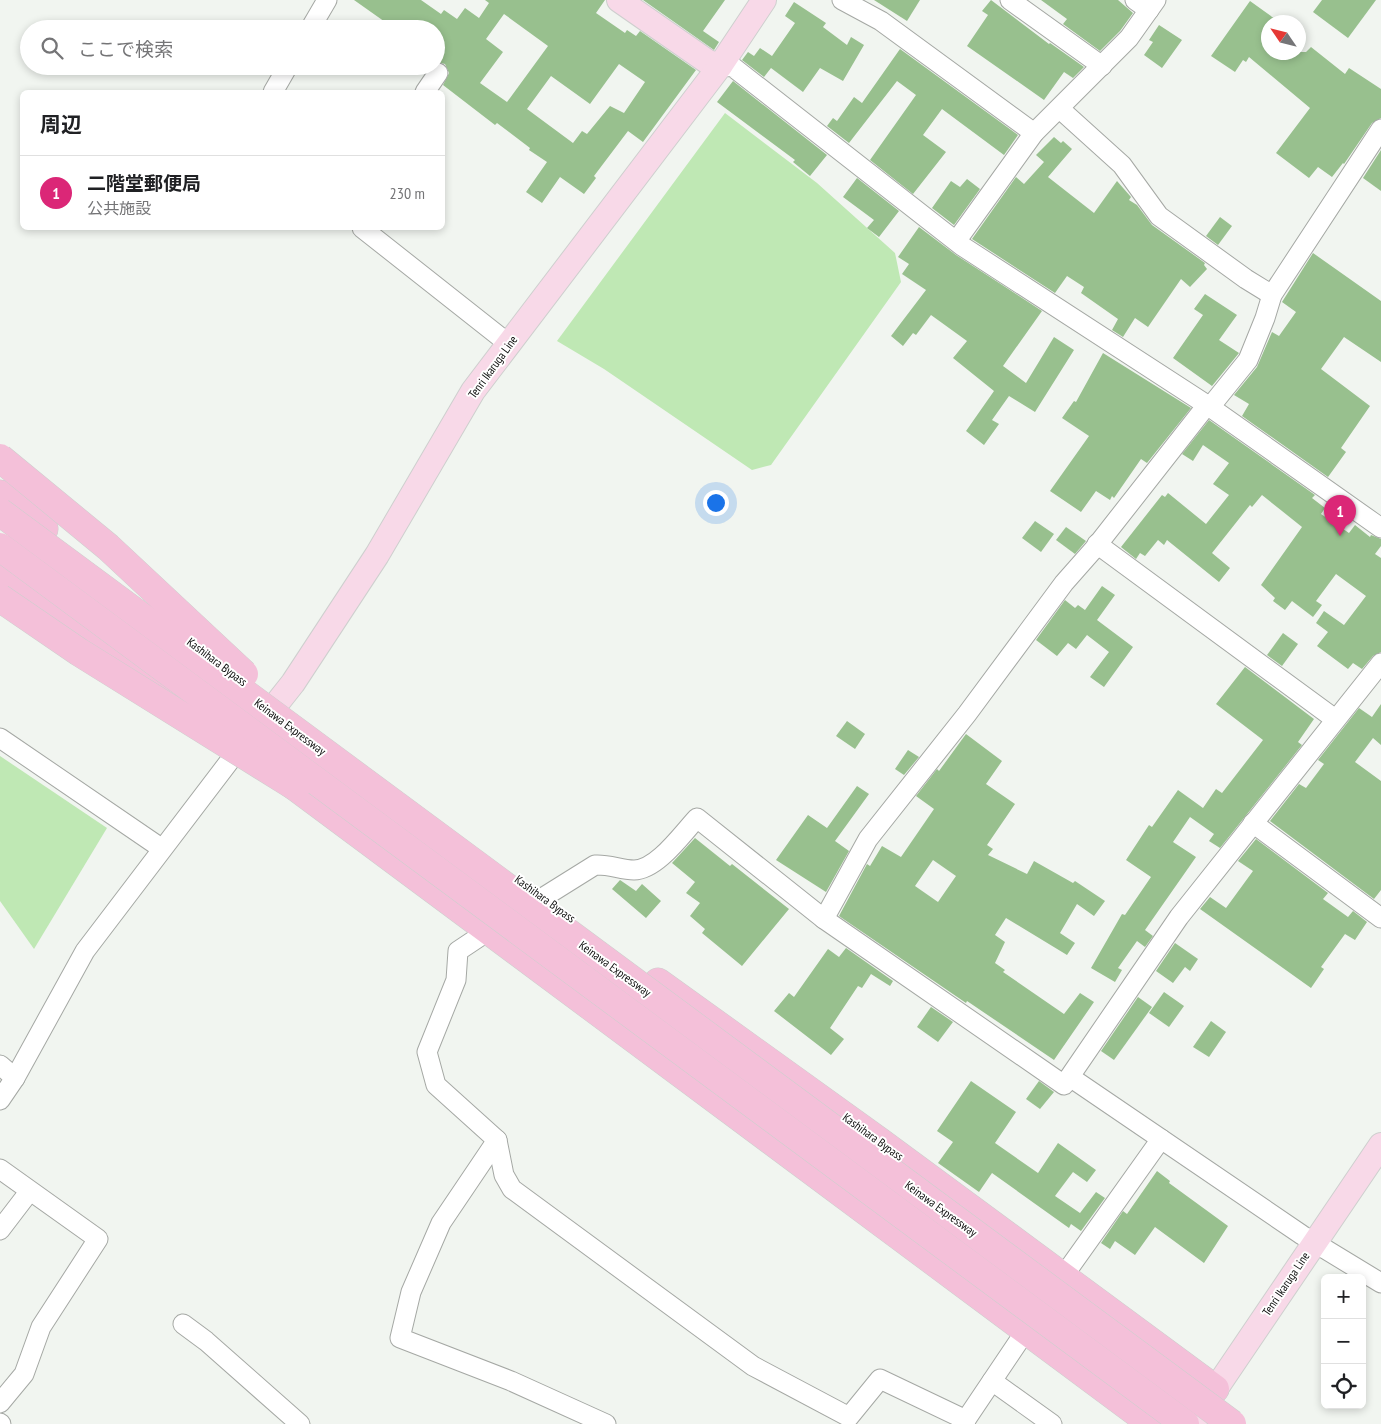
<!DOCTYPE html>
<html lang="ja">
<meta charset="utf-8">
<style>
body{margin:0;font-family:"PT Sans Narrow","Noto Sans JP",sans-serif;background:#f2f2f2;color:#202124}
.controls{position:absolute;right:15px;bottom:15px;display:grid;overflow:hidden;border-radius:8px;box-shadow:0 2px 8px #0003}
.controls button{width:45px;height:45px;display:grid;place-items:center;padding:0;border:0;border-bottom:1px solid #e0e0e0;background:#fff;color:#202124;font:25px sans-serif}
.compass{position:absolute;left:1261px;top:15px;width:45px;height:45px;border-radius:50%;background:#fff;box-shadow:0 2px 8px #0003;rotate:305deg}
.you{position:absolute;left:715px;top:502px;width:18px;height:18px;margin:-12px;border:4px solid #fff;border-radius:50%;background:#1a73e8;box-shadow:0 0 0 8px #1a73e833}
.badge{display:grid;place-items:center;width:32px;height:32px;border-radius:50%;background:#db2777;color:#fff;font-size:16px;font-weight:700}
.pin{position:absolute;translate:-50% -41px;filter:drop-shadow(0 1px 2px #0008)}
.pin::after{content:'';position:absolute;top:26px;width:18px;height:15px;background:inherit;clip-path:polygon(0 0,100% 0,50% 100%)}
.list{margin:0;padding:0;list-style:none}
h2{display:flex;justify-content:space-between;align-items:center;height:65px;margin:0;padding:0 20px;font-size:21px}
h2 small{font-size:16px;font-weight:400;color:#757577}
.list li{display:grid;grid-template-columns:32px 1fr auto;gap:15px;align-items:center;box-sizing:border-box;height:75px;padding:0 20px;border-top:1px solid #e0e0e0}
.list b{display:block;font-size:19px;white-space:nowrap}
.list p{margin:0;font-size:16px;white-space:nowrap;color:#757577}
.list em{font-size:16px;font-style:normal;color:#757577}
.icon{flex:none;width:28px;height:28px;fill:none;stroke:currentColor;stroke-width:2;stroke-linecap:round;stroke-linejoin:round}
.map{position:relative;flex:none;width:1381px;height:1424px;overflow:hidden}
.search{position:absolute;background:#fff;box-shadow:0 2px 8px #0003;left:20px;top:20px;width:425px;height:55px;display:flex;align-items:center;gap:12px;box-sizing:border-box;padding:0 18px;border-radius:28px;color:#757577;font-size:19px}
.panel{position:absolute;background:#fff;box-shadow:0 2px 8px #0003;left:20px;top:90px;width:425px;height:140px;border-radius:8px}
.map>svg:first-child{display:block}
.water{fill:#bfe8b4}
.building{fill:#98c08e;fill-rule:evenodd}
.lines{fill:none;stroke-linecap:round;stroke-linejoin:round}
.minor-casing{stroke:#a5a8a4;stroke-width:21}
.major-casing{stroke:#cecfce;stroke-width:26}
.highway-casing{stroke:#cecfce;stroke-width:29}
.minor{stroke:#fff;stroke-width:19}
.major{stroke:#f8d9e8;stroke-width:24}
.highway{stroke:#f4c0d9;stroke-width:28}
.highway-bridge-casing{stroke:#cecfce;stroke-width:29;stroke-linecap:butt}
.highway-bridge{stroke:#f4c0d9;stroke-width:28}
.labels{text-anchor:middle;stroke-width:4;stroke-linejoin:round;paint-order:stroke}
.street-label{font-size:12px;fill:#0c0d0c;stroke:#fff}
</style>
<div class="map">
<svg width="1381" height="1424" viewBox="0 0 1381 1424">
<rect width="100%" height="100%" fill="#f1f5f0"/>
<g class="water">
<path d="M725,113L817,183L895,253L901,282L771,465L752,470L604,369L557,341Z"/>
<path d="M0,756L107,828L34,949L0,901Z"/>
</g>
<g class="building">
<path d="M354,0H421L441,14L444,10L457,19L465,8L479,18L489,3L485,0H605L596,13L625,33L627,30L636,36L640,31L696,70L643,142L628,131L594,176L596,178L584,194L560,177L542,203L526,192L547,162L529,150L530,148L497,123L495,125L443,85L449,73L445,64L436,62V29H395ZM504,14L548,46L507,102L480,83L503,52L486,39ZM619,64L645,82L624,113L610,106L587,134L582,131L573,143L527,109L551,76L590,104Z"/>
<path d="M643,0H725L703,31L719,42L714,50Z"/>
<path d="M874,0H920L907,21Z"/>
<path d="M991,0L1049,44L1050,43L1084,67L1073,78L1064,72L1044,100L967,46L988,15L982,11Z"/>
<path d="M1041,0H1118L1133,13L1120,31L1100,51L1063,24L1067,19Z"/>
<path d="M1322,0H1376L1348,38L1313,12Z"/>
<path d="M1250,1L1275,19L1273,22H1268V52H1306L1311,47L1345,74L1349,68L1381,89V118L1372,123L1344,164L1343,163L1332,177L1318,167L1309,178L1276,153L1310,108L1249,57L1246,62L1243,60L1235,72L1211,56Z"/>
<path d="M794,2L826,23L823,27L847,45L851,37L864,45L843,81L820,68L803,92L771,68L764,77L742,60L748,52L754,56L760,48L772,56L795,23L785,16Z"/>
<path d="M1159,25L1182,40L1162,68L1144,55L1153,42L1149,40Z"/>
<path d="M900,49L1018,135L1004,155L942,109L923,135L946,152L913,194L870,160L916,95L897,81L849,143L827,126L833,118L837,121L854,97L862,103Z"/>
<path d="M733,81L827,155L810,176L793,162L795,160L717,102Z"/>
<path d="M1054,137L1061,143L1063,141L1072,149L1048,177L1094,213L1117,181L1131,197L1129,200L1137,205L1152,225L1205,263L1204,265L1207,269L1190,287L1181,279L1148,327L1135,318L1123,337L1112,330L1118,319L1081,293L1084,287L1067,276L1055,293L972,239L1016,177L1024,184L1044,162L1036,155Z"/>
<path d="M1381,150V191L1363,178Z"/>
<path d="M857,178L899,211L879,237L867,228L874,220L843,197Z"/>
<path d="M967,179L980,189L954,225L932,208L951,181L960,187Z"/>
<path d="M1220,217L1232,226L1218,245L1206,236Z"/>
<path d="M919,227L956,255L1042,311L1003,366L1026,383L1054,337L1074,350L1035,412L1009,396L992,420L999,424L984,445L966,431L994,391L953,358L967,341L931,315L916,335L913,333L903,346L891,336L926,290L902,274L909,264L898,257Z"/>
<path d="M1313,253L1381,301V362L1344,337L1321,369L1370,406L1341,448L1346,452L1328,477L1242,416L1249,404L1234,395L1257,367L1272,332L1279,336L1296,312L1282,302Z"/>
<path d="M1205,294L1237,315L1219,340L1239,353L1212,386L1173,358L1203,315L1194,309Z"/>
<path d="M1103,353L1191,408L1147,463L1141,459L1114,498L1112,496L1110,500L1096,491L1081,512L1050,491L1089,436L1062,418L1074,401L1076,402Z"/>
<path d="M1209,420L1315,495L1312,498L1325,508L1321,514L1349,533L1355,525L1370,537L1371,535L1381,539V546L1375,554L1381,558V652L1373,656L1362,669L1353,663L1348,669L1317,646L1328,632L1316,623L1324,611L1344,625L1366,596L1336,574L1316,601L1322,605L1313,617L1292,601L1285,610L1273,601L1275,598L1261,585L1302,527L1262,495L1252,507L1250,505L1212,553L1230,568L1219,582L1167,540L1164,545L1158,540L1145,556L1140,553L1136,559L1121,547L1162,495L1165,497L1168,493L1206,524L1229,495L1213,484L1229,463L1203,445L1193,461L1182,454Z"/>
<path d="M1035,521L1054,534L1041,552L1022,538Z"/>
<path d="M1066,527L1086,541L1075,554L1056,540Z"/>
<path d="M1102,586L1115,595L1097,620L1133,647L1104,687L1090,677L1109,652L1087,635L1076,649L1068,643L1057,656L1036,640L1065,600L1075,608L1078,605L1085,610Z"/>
<path d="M1283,633L1298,644L1282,666L1267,655Z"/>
<path d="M1245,667L1314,719L1298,742L1302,745L1220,848L1209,841L1214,834L1190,817L1173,842L1196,857L1145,930L1153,936L1145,947L1137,941L1118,968L1122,970L1115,982L1091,968L1122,914L1125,915L1151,877L1126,860L1149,825L1152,827L1178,790L1203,808L1216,789L1222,793L1263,740L1216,704Z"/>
<path d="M1381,704V745L1373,738L1355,762L1381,781V890L1374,899L1270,821L1299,784L1306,788L1324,764L1318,760L1359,708L1372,717Z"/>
<path d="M847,721L865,734L855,749L836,736Z"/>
<path d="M966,734L1002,761L986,784L1015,804L987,845L993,849L988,855L1027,874L1034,861L1073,883L1075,881L1105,901L1094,916L1077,904L1060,933L1075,943L1067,955L1006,918L995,935L1005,942L995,963L1005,970L1003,972L1064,1014L1080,993L1094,1002L1054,1060L967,1001L966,1003L839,916L867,864L870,866L882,846L901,857L934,809L916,796L937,769L939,771ZM933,860L956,876L938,902L915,886Z"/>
<path d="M908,750L919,757L904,775L895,769Z"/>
<path d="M857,786L869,794L835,841L849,851L826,892L776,860L808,815L827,828Z"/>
<path d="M695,838L730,866L732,864L789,909L742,966L702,933L705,929L690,916L700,903L686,893L695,882L672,863Z"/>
<path d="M1256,839L1328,893L1323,899L1348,917L1353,911L1367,922L1355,940L1345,934L1321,967L1324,969L1311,988L1200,909L1210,897L1226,908L1253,871L1238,861Z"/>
<path d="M620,880L636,891L642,884L661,901L646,918L612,889Z"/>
<path d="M1175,943L1198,959L1190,971L1185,967L1173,983L1156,971Z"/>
<path d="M846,948L893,981L890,986L871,974L862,988L858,986L830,1028L844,1039L831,1055L774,1011L789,993L794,997L828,949L839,957Z"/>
<path d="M1164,992L1184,1006L1169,1027L1149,1013Z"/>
<path d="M1138,997L1152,1007L1114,1060L1101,1051Z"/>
<path d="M931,1007L953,1022L938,1042L917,1027Z"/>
<path d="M1211,1021L1226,1032L1209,1057L1193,1047Z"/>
<path d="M971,1081L1016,1112L995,1143L1038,1173L1058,1143L1096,1170L1087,1182L1073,1172L1055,1196L1080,1213L1096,1192L1105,1198L1081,1231L1071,1224L1069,1228L992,1173L979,1192L938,1163L953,1142L937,1131Z"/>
<path d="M1039,1081L1054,1092L1040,1109L1026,1099Z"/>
<path d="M1157,1171L1170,1181L1169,1183L1228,1226L1204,1263L1155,1227L1135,1255L1115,1241L1110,1249L1101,1243L1123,1211L1127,1214Z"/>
</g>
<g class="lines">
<g class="minor-casing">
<g id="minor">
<path d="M842,0L881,21L1034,133"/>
<path d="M1010,0L1102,66"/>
<path d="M1135,0L1149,10"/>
<path d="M310,29L327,0"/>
<path d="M720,66L733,67L962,246L1207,405L1381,528"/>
<path d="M273,92L288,66"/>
<path d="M425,92L438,73"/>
<path d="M1060,109L1122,165L1159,216L1246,279L1272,295"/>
<path d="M362,228L509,344"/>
<path d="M957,240L1034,133L1129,38L1156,0"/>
<path d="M1210,407L1248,360L1265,318L1272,295L1381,129"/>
<path d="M1097,544L1335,719"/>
<path d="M0,738L161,848"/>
<path d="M1253,823L1381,918"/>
<path d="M523,910L595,865C609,864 621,870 634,870C657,870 682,834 697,818L824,919L1064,1085L1179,917L1381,663"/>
<path d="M824,919L868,839L967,714L1064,583L1094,549L1207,405"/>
<path d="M497,925L458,951L456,980L427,1052L436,1085L497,1140L504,1175L512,1189L753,1366L849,1417L880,1379L966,1420"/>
<path d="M0,1065L15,1078"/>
<path d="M1070,1077L1302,1235L1381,1283"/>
<path d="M0,1100L15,1078L85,951L241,746"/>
<path d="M497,1140L441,1223L411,1292L400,1338L511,1381L606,1424"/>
<path d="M0,1169L98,1239L41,1327L24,1374L0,1403"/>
<path d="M0,1230L29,1192"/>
<path d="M1057,1285L1161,1139"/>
<path d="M183,1324L206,1341L300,1424"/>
<path d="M992,1381L1052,1424"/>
<path d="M0,1423L1,1424"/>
<path d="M963,1424L1033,1320"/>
</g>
</g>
<g class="major-casing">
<g id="major">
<path d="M619,0L708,62L720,66"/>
<path d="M259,726L293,683L377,555L473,391L720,66L764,0"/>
<path d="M1192,1424L1381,1145"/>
</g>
</g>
<g class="highway-casing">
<g id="highway">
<path d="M0,494L44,529"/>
<path d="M0,569L188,707"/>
<path d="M277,773L1152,1424"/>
<path d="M658,982L879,1141L1215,1389"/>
</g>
</g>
<use href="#minor" class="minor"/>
<use href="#major" class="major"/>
<use href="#highway" class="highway"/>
<g class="highway-bridge-casing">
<g id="highway-bridge">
<path d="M0,458L108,547L244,674"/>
<path d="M0,512L1232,1424"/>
<path d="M0,547L1185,1424"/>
<path d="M0,598L79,652L296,787"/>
</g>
</g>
<use href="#highway-bridge" class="highway-bridge"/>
</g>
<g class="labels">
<g class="street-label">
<text transform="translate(493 367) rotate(-54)" y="4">Tenri Ikaruga Line</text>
<text transform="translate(217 662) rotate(37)" y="4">Kashihara Bypass</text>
<text transform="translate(290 727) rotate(37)" y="4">Keinawa Expressway</text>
<text transform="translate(545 899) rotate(36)" y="4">Kashihara Bypass</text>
<text transform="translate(615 969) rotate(36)" y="4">Keinawa Expressway</text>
<text transform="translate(873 1137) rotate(36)" y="4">Kashihara Bypass</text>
<text transform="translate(941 1209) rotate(36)" y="4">Keinawa Expressway</text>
<text transform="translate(1286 1284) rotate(-56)" y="4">Tenri Ikaruga Line</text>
</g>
</g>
</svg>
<div class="controls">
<button>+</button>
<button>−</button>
<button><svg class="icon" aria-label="locate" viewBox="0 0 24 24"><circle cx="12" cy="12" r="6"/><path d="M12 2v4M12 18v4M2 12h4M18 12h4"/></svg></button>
</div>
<svg class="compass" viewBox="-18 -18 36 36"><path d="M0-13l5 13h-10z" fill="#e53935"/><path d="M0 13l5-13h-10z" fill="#757577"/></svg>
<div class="you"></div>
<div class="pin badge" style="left:1340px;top:536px">1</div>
<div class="search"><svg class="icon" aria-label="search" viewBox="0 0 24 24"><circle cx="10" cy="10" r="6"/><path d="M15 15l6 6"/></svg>ここで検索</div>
<section class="panel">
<h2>周辺<small></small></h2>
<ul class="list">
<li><span class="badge">1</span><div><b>二階堂郵便局</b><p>公共施設</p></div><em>230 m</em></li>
</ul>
</section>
</div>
